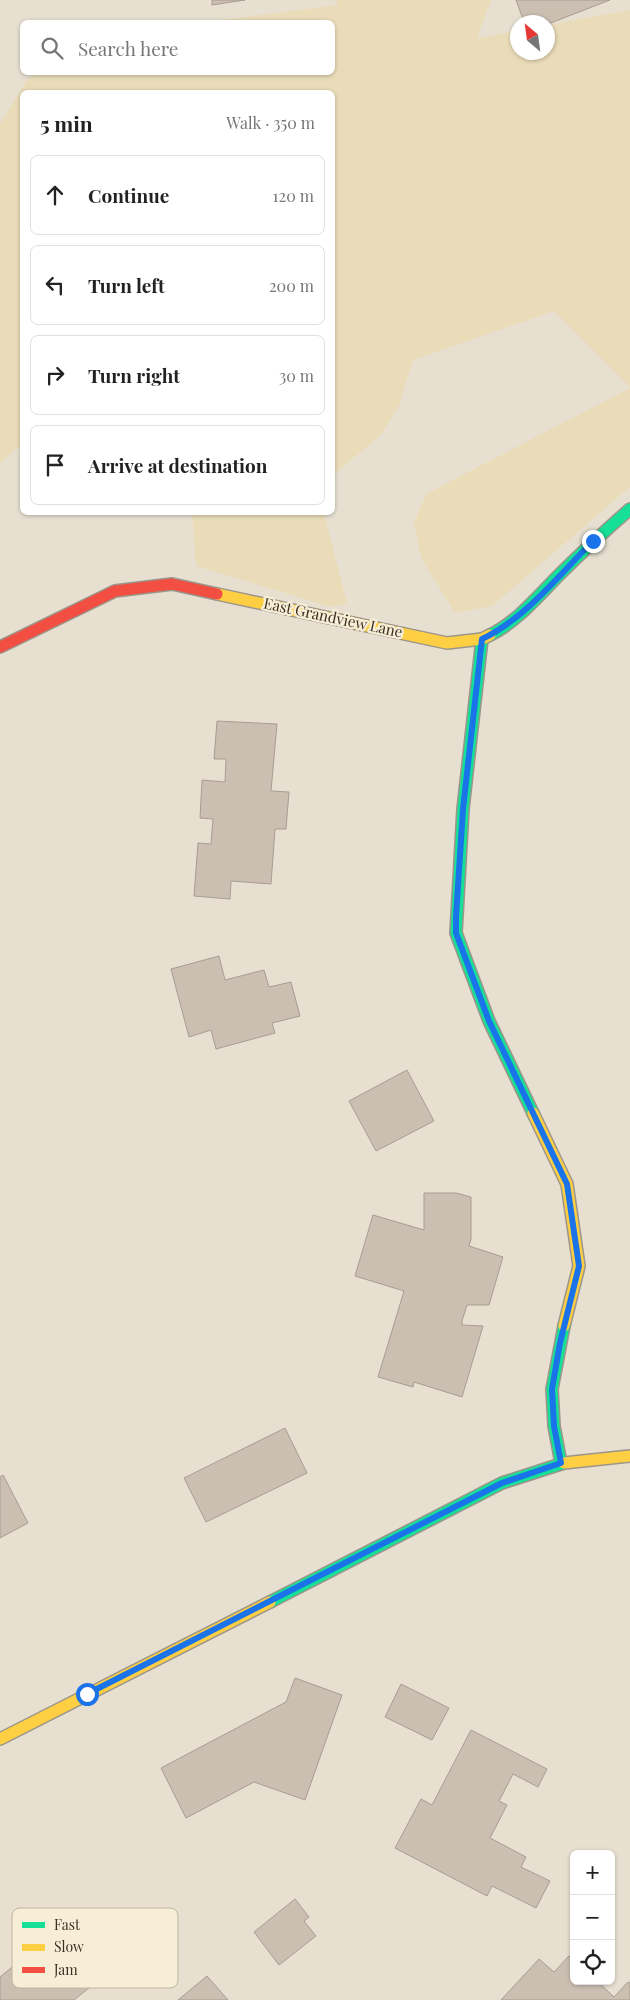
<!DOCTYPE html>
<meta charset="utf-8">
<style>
body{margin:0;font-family:"Playfair Display",serif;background:#f2f2f2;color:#222}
.controls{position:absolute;right:15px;bottom:15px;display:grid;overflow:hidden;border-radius:8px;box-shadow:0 1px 4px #0004}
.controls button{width:45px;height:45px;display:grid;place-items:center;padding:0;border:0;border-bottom:1px solid #e0e0e0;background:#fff;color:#222;font:25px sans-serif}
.compass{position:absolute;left:510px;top:15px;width:45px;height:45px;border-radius:50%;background:#fff;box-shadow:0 1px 4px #0004;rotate:331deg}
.stop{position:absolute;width:15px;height:15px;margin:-11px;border:4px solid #1a73e8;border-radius:50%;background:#fff}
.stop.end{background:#1a73e8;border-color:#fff;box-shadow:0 1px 5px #0008}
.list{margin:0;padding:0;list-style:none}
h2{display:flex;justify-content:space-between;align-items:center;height:65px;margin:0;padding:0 20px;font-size:21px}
h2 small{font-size:16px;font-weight:400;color:#767676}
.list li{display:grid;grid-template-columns:32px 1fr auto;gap:15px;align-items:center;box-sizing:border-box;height:80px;margin:0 10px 10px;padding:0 10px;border:1px solid #e0e0e0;border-radius:8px}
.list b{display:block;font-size:19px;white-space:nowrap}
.list em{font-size:16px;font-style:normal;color:#767676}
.icon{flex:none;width:28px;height:28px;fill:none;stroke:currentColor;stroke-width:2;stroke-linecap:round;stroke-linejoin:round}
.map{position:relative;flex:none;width:630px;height:2000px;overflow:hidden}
.search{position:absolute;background:#fff;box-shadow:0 1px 4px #0004;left:20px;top:20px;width:315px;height:55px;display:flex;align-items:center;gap:12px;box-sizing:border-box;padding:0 18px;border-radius:8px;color:#767676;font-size:19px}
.panel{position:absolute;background:#fff;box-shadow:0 1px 4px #0004;left:20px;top:90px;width:315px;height:425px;border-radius:8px}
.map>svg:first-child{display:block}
.sand{fill:#eadcb9}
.building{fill:#cbbfb2;stroke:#a89c90}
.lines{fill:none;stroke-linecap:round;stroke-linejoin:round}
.fast-casing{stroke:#9c958a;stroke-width:14}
.slow-casing{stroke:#9c958a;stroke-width:14}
.jam-casing{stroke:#9c958a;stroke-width:14}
.fast{stroke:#16e098;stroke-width:11}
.slow{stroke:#ffcf43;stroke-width:11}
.jam{stroke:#f24e42;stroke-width:11}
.route{stroke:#1a73e8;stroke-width:6}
.labels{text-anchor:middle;stroke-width:4.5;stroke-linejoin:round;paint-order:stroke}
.street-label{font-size:15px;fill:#3d2e20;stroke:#f7eed8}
.key{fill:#f7eed8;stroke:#bfb4a1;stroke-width:1}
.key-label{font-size:14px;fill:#3d2e20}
</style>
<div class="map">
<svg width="630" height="2000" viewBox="0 0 630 2000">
<rect width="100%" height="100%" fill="#e7e0d1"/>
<g class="sand">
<path d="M337,0H491L477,38L517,31L518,52H548V25L630,10V387L554,311L413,360L399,406L380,436L333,475L332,92H22V444L0,463V124L27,80L39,72H332V22H207L337,5Z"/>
<path d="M630,388V487L492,606L455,613L421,558L414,522L426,494Z"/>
<path d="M192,513H324L347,603L331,607L196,566Z"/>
</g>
<g class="building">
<path d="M212,0H245L212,5Z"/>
<path d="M516,0H610L548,24L524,22Z"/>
<path d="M217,721L277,724L271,791L289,792L286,829H275L271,884L231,881L230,899L194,896L198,843L211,844L213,819L200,818L202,780L225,782L226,759H214Z"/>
<path d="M219,956L225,980L264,970L269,987L291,982L300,1016L272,1023L275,1033L216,1049L211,1030L189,1037L171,969Z"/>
<path d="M407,1070L434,1121L376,1151L349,1101Z"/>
<path d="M424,1193H456L471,1197V1239L469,1246L503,1257L489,1305H467L462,1321V1325L483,1326L462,1397L414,1382L413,1387L378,1377L404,1291L355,1276L373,1215L424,1230Z"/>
<path d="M285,1428L307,1473L206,1522L184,1478Z"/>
<path d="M3,1475L28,1523L0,1538V1477Z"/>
<path d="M295,1678L342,1695L305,1800L254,1782L186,1818L161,1768L286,1702Z"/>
<path d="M401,1684L449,1708L432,1740L385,1717Z"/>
<path d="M471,1730L547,1769L538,1787L513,1774L499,1801L507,1805L490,1838L526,1857L521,1867L550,1881L536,1908L492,1886L487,1896L395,1848L421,1799L432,1805Z"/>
<path d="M295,1899L309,1917L304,1921L316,1936L279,1965L254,1932Z"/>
<path d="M39,1926L67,1961L78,1952L100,1979L74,2000H0V1977L23,1958L14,1946Z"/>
<path d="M569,1956L574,1960V1981H597L614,1997L628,1982L630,1983V2000H501L539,1959L554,1972Z"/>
<path d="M207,1976L228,2000H178Z"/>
</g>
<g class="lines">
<g class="fast-casing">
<g id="fast">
<path d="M490,635C517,622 539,595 559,575C582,552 606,530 630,509"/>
<path d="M482,639L463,809L456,933L489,1021L533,1113"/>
<path d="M561,1463L554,1426L552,1389L564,1326"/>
<path d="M270,1602L502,1483L564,1463"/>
</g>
</g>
<g class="slow-casing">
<g id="slow">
<path d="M217,594L447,643L482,639L490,635"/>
<path d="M533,1113L567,1184L579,1266L564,1326"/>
<path d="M564,1463L630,1456"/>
<path d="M0,1739L270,1602"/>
</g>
</g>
<g class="jam-casing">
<path id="jam" d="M0,647L115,591L172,584L217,594"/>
</g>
<use href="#fast" class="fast"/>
<use href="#slow" class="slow"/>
<use href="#jam" class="jam"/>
</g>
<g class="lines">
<path class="route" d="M87,1694L502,1483L561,1463L554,1426L552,1389L560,1343L579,1266L567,1184L489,1021L456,933V917L463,809L482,639C526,618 559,575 593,541"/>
</g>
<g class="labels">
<g class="street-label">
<text transform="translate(333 618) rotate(12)" y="5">East Grandview Lane</text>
</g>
</g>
<rect x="12" y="1908" width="166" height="80" rx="8" class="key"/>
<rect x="22" y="1922" width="23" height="6" fill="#16e098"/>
<rect x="22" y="1944" width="23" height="7" fill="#ffcf43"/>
<rect x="22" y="1967" width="23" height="6" fill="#f24e42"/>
<g class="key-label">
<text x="54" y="1930">Fast</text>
<text x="54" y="1952">Slow</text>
<text x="54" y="1975">Jam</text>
</g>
</svg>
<div class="controls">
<button>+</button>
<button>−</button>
<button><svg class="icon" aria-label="locate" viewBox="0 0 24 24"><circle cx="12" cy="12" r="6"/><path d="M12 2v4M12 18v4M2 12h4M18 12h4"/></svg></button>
</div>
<svg class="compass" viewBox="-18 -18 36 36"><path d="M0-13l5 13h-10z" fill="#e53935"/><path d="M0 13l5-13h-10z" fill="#767676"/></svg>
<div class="stop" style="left:87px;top:1694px"></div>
<div class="stop end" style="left:593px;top:541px"></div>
<div class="search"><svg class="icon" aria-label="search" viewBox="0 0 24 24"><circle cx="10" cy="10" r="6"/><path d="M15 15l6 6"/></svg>Search here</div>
<section class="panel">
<h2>5 min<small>Walk · 350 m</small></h2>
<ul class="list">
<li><svg class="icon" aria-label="ahead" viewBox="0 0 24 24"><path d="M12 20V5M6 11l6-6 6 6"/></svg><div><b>Continue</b></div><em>120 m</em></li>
<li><svg class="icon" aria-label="left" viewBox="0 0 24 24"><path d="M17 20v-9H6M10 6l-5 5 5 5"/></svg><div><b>Turn left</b></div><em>200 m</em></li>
<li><svg class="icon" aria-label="right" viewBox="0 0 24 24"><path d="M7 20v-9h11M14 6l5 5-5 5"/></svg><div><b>Turn right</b></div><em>30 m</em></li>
<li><svg class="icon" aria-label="arrive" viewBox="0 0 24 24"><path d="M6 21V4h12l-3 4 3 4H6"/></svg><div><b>Arrive at destination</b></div></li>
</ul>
</section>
</div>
